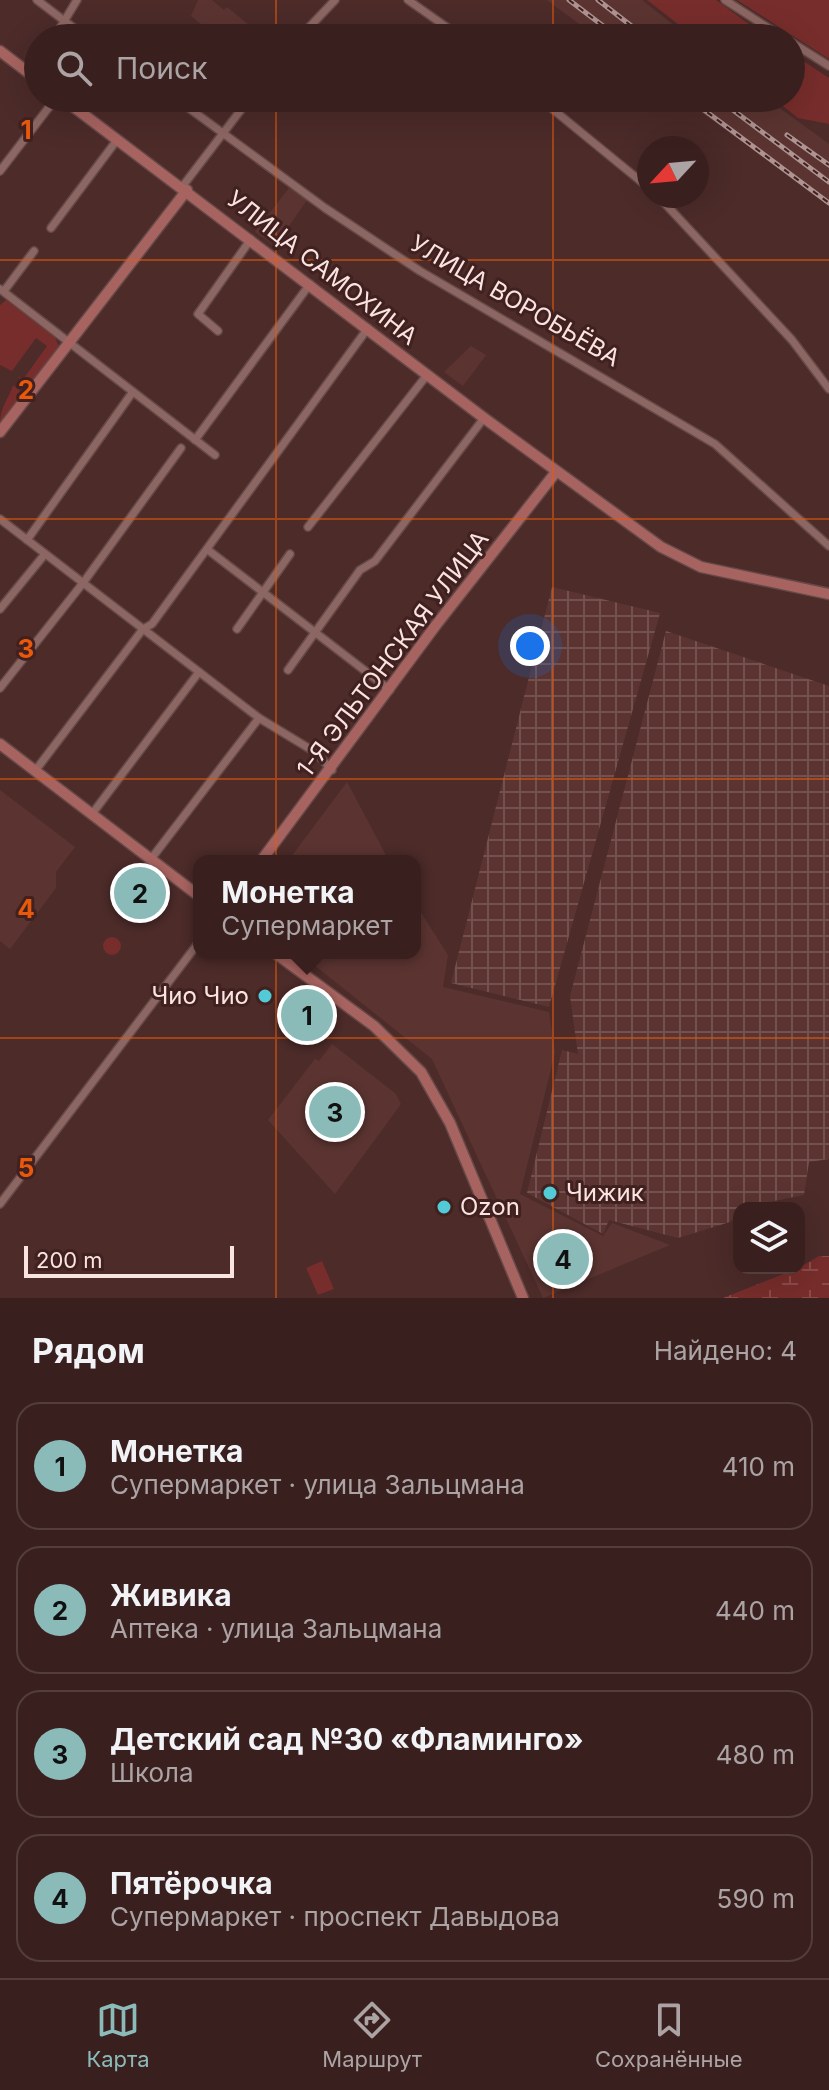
<!DOCTYPE html>
<html lang="ru">
<meta charset="utf-8">
<style>
body{margin:0;font-family:Inter,sans-serif;background:#402828;color:#f1f3f6}
.controls{position:absolute;right:24px;bottom:24px;display:grid;overflow:hidden;border-radius:16px;box-shadow:0 8px 32px #0002}
.controls button{width:72px;height:72px;display:grid;place-items:center;padding:0;border:0;border-bottom:2px solid #533e3d;background:#39201f;color:#f1f3f6;font:40px sans-serif}
.compass{position:absolute;left:637px;top:136px;width:72px;height:72px;border-radius:50%;background:#39201f;box-shadow:0 8px 32px #0002;rotate:244deg}
.scale{position:absolute;left:24px;bottom:20px;width:210px;box-sizing:border-box;padding-left:8px;border:4px solid #fae4e2;border-top:0;font-size:22px;line-height:28px;white-space:nowrap;color:#fae4e2;-webkit-text-stroke:6px #40211f;paint-order:stroke}
.you{position:absolute;left:530px;top:646px;width:28px;height:28px;margin:-20px;border:6px solid #fff;border-radius:50%;background:#1a73e8;box-shadow:0 0 0 12px #1a73e833}
.badge{display:grid;place-items:center;width:52px;height:52px;border-radius:50%;background:#8bbbb9;color:#111;font-size:26px;font-weight:700}
.pin{position:absolute;translate:-50% -50%;border:4px solid #fff;box-shadow:0 2px 8px #0006}
.popup{position:absolute;left:193px;top:855px;width:228px;height:104px;box-sizing:border-box;display:grid;place-content:center;border-radius:16px;background:#39201f;filter:drop-shadow(0 2px 6px #0005);font-size:26px;white-space:nowrap;color:#aba3a4}
.popup b{font-size:30px;color:#f1f3f6}
.popup::after{content:'';position:absolute;left:50%;top:100%;margin-left:-16px;border:16px solid transparent;border-top-color:#39201f}
.list{margin:0;padding:0;list-style:none}
h2{display:flex;justify-content:space-between;align-items:center;height:104px;margin:0;padding:0 32px;font-size:34px}
h2 small{font-size:26px;font-weight:400;color:#aba3a4}
.list li{display:grid;grid-template-columns:52px 1fr auto;gap:24px;align-items:center;box-sizing:border-box;height:128px;margin:0 16px 16px;padding:0 16px;border:2px solid #533e3d;border-radius:24px}
.list b{display:block;font-size:30px;white-space:nowrap}
.list p{margin:0;font-size:26px;white-space:nowrap;color:#aba3a4}
.list em{font-size:26px;font-style:normal;color:#aba3a4}
.icon{flex:none;width:44px;height:44px;fill:none;stroke:currentColor;stroke-width:2;stroke-linecap:round;stroke-linejoin:round}
.map{position:relative;flex:none;width:829px;height:1298px;overflow:hidden}
.search{position:absolute;background:#39201f;box-shadow:0 8px 32px #0002;left:24px;right:24px;top:24px;height:88px;display:flex;align-items:center;gap:20px;box-sizing:border-box;padding:0 28px;border-radius:44px;color:#aba3a4;font-size:30px}
.sheet{height:680px;background:#39201f}
nav{display:flex;justify-content:space-around;align-items:center;box-sizing:border-box;height:112px;border-top:2px solid #533e3d;background:#39201f;font-size:22px;color:#aba3a4}
nav a{display:grid;justify-items:center;gap:4px}
nav .on{color:#8bbbb9}
.map>svg:first-child{display:block}
.built{fill:#5b3431}
.industrial{fill:url(#industrial-grid)}
.green{fill:#772d2b}
.wetland{fill:url(#wetland-marsh)}
.lines{fill:none;stroke-linecap:round;stroke-linejoin:round}
.street-casing{stroke:#654947;stroke-width:10}
.secondary-casing{stroke:#654947;stroke-width:13}
.street{stroke:#8c6663;stroke-width:7}
.secondary{stroke:#a76360;stroke-width:10}
.rail-casing{stroke:#ae9391;stroke-width:5}
.rail{stroke:#40211f;stroke-width:2;stroke-dasharray:6;stroke-linecap:butt}
.grid{fill:none;stroke:#e8590c;stroke-width:2;stroke-opacity:0.55}
.poi-dot{fill:#52cbd7;stroke:#40211f;stroke-width:3}
.labels{text-anchor:middle;stroke-width:6;stroke-linejoin:round;paint-order:stroke}
.street-label{font-size:24px;fill:#fae4e2;stroke:#40211f}
.poi-label{font-size:24px;fill:#fae4e2;stroke:#40211f;text-anchor:start}
.grid-label{font-size:26px;text-anchor:middle;font-weight:bold;fill:#e8590c;stroke:#40211f;stroke-width:6;stroke-linejoin:round;paint-order:stroke}
</style>
<div class="map">
<svg width="829" height="1298" viewBox="0 0 829 1298">
<defs>
<pattern id="industrial-grid" width="8" height="8" patternUnits="userSpaceOnUse" patternTransform="scale(2)"><rect width="8" height="8" fill="#5b3431"/><path d="M0 4h8M4 0v8" fill="none" stroke="#73514f"/></pattern>
<pattern id="wetland-marsh" width="20" height="14" patternUnits="userSpaceOnUse" patternTransform="scale(2)"><rect width="20" height="14" fill="#772d2b"/><path d="M1 5h8M5 5V1M11 12h8M15 12V8" fill="none" stroke="#8b4b49"/></pattern>
</defs>
<rect width="100%" height="100%" fill="#4c2b29"/>
<g class="built">
<path d="M198,0H212L224,10L227,7L265,38H219L191,16Z"/>
<path d="M547,0H642L690,38H598Z"/>
<path d="M681,98H766L829,144V204Z"/>
<path d="M289,188L307,200L275,246L255,232Z"/>
<path d="M471,346L486,355L463,386L444,372Z"/>
<path d="M347,782L389,861H288Z"/>
<path d="M0,790L75,847L56,872V888L10,949L0,941Z"/>
<path d="M415,903L448,955L443,987L549,1012L555,1053L520,1194L603,1236L612,1223L670,1245L543,1298L432,1059L299,953H415Z"/>
<path d="M332,1044L396,1094L401,1104L335,1194L268,1120L315,1059L319,1061Z"/>
</g>
<g class="industrial">
<path d="M552,587L660,613L549,1007L451,983Z"/>
<path d="M666,631L829,686V1159L809,1162L804,1195L739,1208V1214L730,1222L678,1238L609,1220L603,1234L527,1193L562,1050L578,1054L570,996Z"/>
</g>
<g class="green">
<path d="M647,0H716L768,38H696Z"/>
<path d="M737,0H829V59Z"/>
<path d="M791,53L829,78V124L798,118L773,98H791Z"/>
<path d="M6,300L55,337L59,347L28,388L18,377L24,378L47,346L36,338L12,371L0,365V305Z"/>
<path d="M13,385L23,393L0,423C0,407 10,396 13,385Z"/>
<circle cx="112" cy="946" r="9"/>
<path d="M322,1261L334,1289L318,1295L306,1268Z"/>
</g>
<path class="wetland" d="M819,1256H829V1298H723L799,1268Z"/>
<g class="lines">
<g class="street-casing">
<g id="street">
<path d="M37,0L87,38"/>
<path d="M408,0L462,38"/>
<path d="M725,0L784,38"/>
<path d="M54,38L77,0"/>
<path d="M299,38L335,0"/>
<path d="M791,42L829,66"/>
<path d="M27,72L38,59"/>
<path d="M175,98L325,208L420,271L715,444L829,546"/>
<path d="M539,98L649,188"/>
<path d="M0,171L56,98"/>
<path d="M182,187L250,98"/>
<path d="M658,196L792,340L829,389"/>
<path d="M51,228L117,140"/>
<path d="M0,289L215,455"/>
<path d="M4,291L34,251"/>
<path d="M218,331L198,314L251,239"/>
<path d="M195,440L310,284"/>
<path d="M0,519L259,718L315,752L332,770"/>
<path d="M308,527L427,375"/>
<path d="M27,540L132,393"/>
<path d="M208,550L390,690"/>
<path d="M0,609L45,554"/>
<path d="M237,629L290,554"/>
<path d="M288,670L360,570L375,561L484,418"/>
<path d="M0,688L83,583L181,448"/>
<path d="M35,771L143,629L152,624L368,328"/>
<path d="M92,814L199,672"/>
<path d="M151,859L259,718"/>
<path d="M0,1204L199,942"/>
</g>
</g>
<g class="secondary-casing">
<g id="secondary">
<path d="M0,51L38,80"/>
<path d="M62,98L484,418L661,547L701,567L829,594"/>
<path d="M0,432L187,190"/>
<path d="M0,744L199,896"/>
<path d="M261,861L436,625L556,472"/>
<path d="M275,953L374,1026L421,1072L450,1123L523,1298"/>
</g>
</g>
<use href="#street" class="street"/>
<use href="#secondary" class="secondary"/>
<g class="rail-casing">
<g id="rail">
<path d="M569,0L619,38"/>
<path d="M598,0L647,38"/>
<path d="M688,98L829,203"/>
<path d="M717,98L829,182"/>
<path d="M787,135L829,165"/>
</g>
</g>
<use href="#rail" class="rail"/>
</g>
<path class="grid" d="M276,0V38M553,0V38M276,98V1298M553,98V1298M0,260H829M0,519H829M0,779H829M0,1038H829"/>
<g class="poi-dot">
<circle cx="265" cy="996" r="8"/>
<circle cx="550" cy="1193" r="8"/>
<circle cx="444" cy="1207" r="8"/>
</g>
<g class="labels">
<g class="street-label">
<text transform="translate(322 268) rotate(38)" y="8">УЛИЦА САМОХИНА</text>
<text transform="translate(515 301) rotate(30)" y="8">УЛИЦА ВОРОБЬЁВА</text>
<text transform="translate(393 654) rotate(-53)" y="8">1-Я ЭЛЬТОНСКАЯ УЛИЦА</text>
</g>
<g class="poi-label">
<text x="249" y="1004" text-anchor="end">Чио Чио</text>
<text x="566" y="1201">Чижик</text>
<text x="460" y="1215">Ozon</text>
</g>
</g>
<g class="grid-label">
<text x="26" y="139">1</text>
<text x="26" y="399">2</text>
<text x="26" y="658">3</text>
<text x="26" y="918">4</text>
<text x="26" y="1177">5</text>
</g>
</svg>
<div class="controls">
<button><svg class="icon" aria-label="layers" viewBox="0 0 24 24"><path d="M12 4l9 5-9 5-9-5zM3 14l9 5 9-5"/></svg></button>
</div>
<svg class="compass" viewBox="-18 -18 36 36"><path d="M0-13l5 13h-10z" fill="#e53935"/><path d="M0 13l5-13h-10z" fill="#aba3a4"/></svg>
<div class="scale">200 m</div>
<div class="you"></div>
<div class="pin badge" style="left:307px;top:1015px">1</div>
<div class="popup"><b>Монетка</b>Супермаркет</div>
<div class="pin badge" style="left:140px;top:893px">2</div>
<div class="pin badge" style="left:335px;top:1112px">3</div>
<div class="pin badge" style="left:563px;top:1259px">4</div>
<div class="search"><svg class="icon" aria-label="search" viewBox="0 0 24 24"><circle cx="10" cy="10" r="6"/><path d="M15 15l6 6"/></svg>Поиск</div>
</div>
<section class="sheet">
<h2>Рядом<small>Найдено: 4</small></h2>
<ul class="list">
<li><span class="badge">1</span><div><b>Монетка</b><p>Супермаркет · улица Зальцмана</p></div><em>410 m</em></li>
<li><span class="badge">2</span><div><b>Живика</b><p>Аптека · улица Зальцмана</p></div><em>440 m</em></li>
<li><span class="badge">3</span><div><b>Детский сад №30 «Фламинго»</b><p>Школа</p></div><em>480 m</em></li>
<li><span class="badge">4</span><div><b>Пятёрочка</b><p>Супермаркет · проспект Давыдова</p></div><em>590 m</em></li>
</ul>
</section>
<nav>
<a class="on"><svg class="icon" aria-label="map" viewBox="0 0 24 24"><path d="M3 6l6-2 6 2 6-2v14l-6 2-6-2-6 2zM9 4v14M15 6v14"/></svg>Карта</a>
<a><svg class="icon" aria-label="directions" viewBox="0 0 24 24"><path d="M12 3l9 9-9 9-9-9zM9 14v-3h6M13 9l2 2-2 2"/></svg>Маршрут</a>
<a><svg class="icon" aria-label="saved" viewBox="0 0 24 24"><path d="M7 4h10v16l-5-4-5 4z"/></svg>Сохранённые</a>
</nav>
